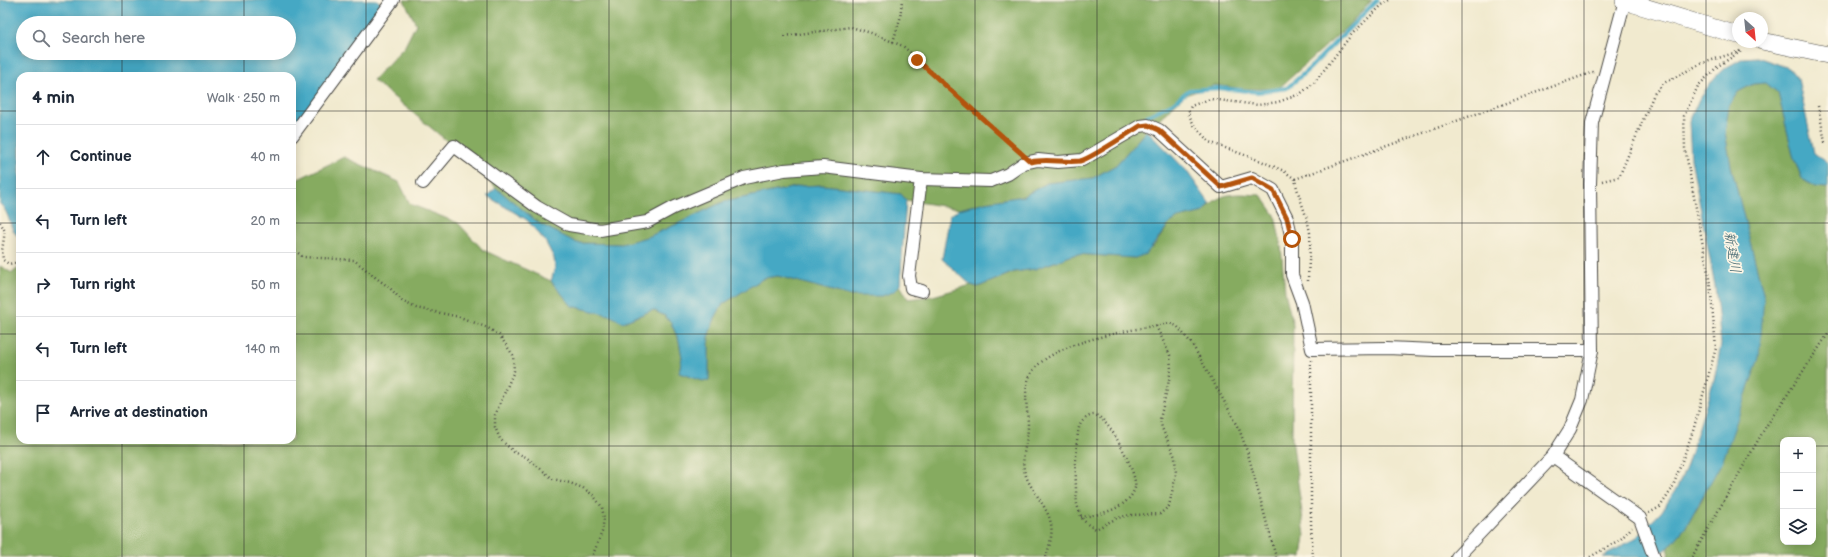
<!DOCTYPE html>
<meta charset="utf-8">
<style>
body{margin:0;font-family:"Balsamiq Sans","Klee One",sans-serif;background:#f2f2f3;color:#1f2937}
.controls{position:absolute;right:12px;bottom:12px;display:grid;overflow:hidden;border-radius:8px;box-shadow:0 2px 10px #0003}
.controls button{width:36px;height:36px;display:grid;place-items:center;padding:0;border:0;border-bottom:1px solid #e0e1e3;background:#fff;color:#1f2937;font:20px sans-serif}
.compass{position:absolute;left:1732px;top:12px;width:36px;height:36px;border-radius:50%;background:#fff;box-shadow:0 2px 10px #0003;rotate:153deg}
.stop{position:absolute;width:12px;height:12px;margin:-9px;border:3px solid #b45309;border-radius:50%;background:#fff}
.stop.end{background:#b45309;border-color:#fff;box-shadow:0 1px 4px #0008}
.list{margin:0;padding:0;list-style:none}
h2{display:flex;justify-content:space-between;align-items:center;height:52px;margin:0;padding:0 16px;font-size:17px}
h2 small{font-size:13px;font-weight:400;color:#747a83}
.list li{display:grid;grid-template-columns:26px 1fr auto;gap:12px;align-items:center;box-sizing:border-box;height:64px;padding:0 16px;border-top:1px solid #e0e1e3}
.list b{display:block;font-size:15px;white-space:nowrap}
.list em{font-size:13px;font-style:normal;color:#747a83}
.icon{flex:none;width:22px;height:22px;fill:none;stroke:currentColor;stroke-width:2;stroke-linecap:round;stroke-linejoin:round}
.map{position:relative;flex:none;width:1828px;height:557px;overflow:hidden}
.search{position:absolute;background:#fff;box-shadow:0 2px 10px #0003;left:16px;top:16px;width:280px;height:44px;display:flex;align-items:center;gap:10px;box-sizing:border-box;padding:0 14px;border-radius:22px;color:#747a83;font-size:15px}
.panel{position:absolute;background:#fff;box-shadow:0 2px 10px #0003;left:16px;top:72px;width:280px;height:372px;border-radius:12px}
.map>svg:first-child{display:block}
.forest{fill:#86ab60;stroke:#586b46;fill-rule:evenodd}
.water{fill:#44a8c4;stroke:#386a78;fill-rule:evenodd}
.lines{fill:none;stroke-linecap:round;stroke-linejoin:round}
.stream{stroke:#44a8c4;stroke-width:4}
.street-casing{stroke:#494844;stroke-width:14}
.secondary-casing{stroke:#494844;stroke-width:18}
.path{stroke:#494844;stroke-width:2.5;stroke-dasharray:1 3;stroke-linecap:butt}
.street{stroke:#fff;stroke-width:12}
.secondary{stroke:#fff;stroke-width:17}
.route{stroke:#b45309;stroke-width:5}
.grid{fill:none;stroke:#2b2b2b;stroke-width:1;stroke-opacity:0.55}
.labels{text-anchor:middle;stroke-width:3.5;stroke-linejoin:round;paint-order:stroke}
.water-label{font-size:14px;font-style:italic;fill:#355d68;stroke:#fcf5e5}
</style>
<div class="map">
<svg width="1828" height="557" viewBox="0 0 1828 557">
<rect width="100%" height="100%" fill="#fcf5e5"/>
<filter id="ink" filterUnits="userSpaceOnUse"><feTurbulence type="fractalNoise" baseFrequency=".025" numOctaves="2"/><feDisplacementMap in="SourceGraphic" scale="8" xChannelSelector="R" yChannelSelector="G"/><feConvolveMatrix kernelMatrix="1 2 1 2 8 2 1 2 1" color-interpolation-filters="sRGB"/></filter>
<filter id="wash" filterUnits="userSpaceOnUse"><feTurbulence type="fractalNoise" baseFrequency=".012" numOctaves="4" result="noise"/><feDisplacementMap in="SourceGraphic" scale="16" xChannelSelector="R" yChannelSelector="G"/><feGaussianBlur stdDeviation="0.9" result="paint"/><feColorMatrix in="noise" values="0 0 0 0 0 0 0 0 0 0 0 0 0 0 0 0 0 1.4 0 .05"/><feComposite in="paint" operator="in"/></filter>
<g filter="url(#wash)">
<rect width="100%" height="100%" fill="#f1eacf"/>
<g class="forest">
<path d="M404,0H1372L1348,26L1278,89H1243L1215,85L1185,95L1146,131L1116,165L1093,178L1047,183L1024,196L985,202L960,209L906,200L901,194L823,185L801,186L723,202L677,224L650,236L623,244L577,243L540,224L496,188L447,141L373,80L405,46L416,24Z"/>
<path d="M1766,83L1778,93L1793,155L1802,179L1815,187L1828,188V557H1668L1669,547L1685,528L1703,498L1764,297L1731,166L1725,132L1729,105L1738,92L1753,84ZM1783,440H1813V542H1783Z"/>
<path d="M344,157L399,182L410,204L458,223L483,250L551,281L572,306L609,315L623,322L653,310L665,316L671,323L679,341L682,357L679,373C687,375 703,383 709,381V334L716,316L723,304L764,278L778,276L851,296L893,292L900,285L908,299L933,296L971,285L978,287L1014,272L1035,269L1076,254L1135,258L1153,247L1170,223L1178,218L1204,212C1220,190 1236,194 1261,195L1275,215L1281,246L1285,292L1293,325L1292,438L1305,536L1302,557H0V266L12,273L20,267V440H292V182Z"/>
</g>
<g class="water">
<path d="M0,0H377L385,7L292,133V76H20V238C8,230 11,213 0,204ZM23,23H289V53H23Z"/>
<path d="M1757,57L1789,68L1798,79L1814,153L1828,163V188L1815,187L1802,179L1793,155L1778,93L1766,83L1753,84L1738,92L1729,105L1725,132L1731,166L1764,297L1759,358L1723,460L1685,528L1669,547L1657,557H1603L1637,537L1662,511L1678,486L1687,465L1715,376L1721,344L1715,286L1691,158L1689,122L1699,99L1715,77L1727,67L1743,58Z"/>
<path d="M1146,131L1150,133L1186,170L1210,204L1204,212L1178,218L1170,223L1146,254L1135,258L1076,254L1035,269L1014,272L978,287L971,285L942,259L950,215L960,209L985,202L1024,196L1047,183L1093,178L1116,165Z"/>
<path d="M823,185L901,194L906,200L900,285L893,292L882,296H851L778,276L764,278L723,304L716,316L709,334V381C702,383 687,375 679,373L682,357L679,341L671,323L665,316L653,310L623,322L609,315L572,306L551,281L555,268L554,258L545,241L527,220L487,196L496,188L540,224L577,243L622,244L650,236L677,224L723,202L801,186Z"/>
</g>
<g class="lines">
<path class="stream" d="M1146,125L1147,116L1173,103L1189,90L1219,88L1258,92L1287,88L1309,69L1377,0"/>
</g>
</g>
<g filter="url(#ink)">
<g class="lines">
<g class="street-casing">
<g id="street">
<path d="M292,136L393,0"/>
<path d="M921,179L909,276L911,288L922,291"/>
<path d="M423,183L454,146L537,207L569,225L600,230L647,222L673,208L744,178L784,170L823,167L921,179L991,181L1008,174L1024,163L1038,160L1058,162L1082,160L1140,126L1148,125L1159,130L1221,187L1252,178L1273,190L1287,218L1292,239V275L1302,302L1312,349L1387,348L1434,350H1592"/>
<path d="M1553,456L1640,518L1654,557"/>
<path d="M1457,557L1553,456L1570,429L1582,400L1592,350L1590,184L1592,123L1625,0"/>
</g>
</g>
<g class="secondary-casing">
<g id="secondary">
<path d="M1624,1L1738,35"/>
<path d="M1762,41L1828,55"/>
</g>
</g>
<g class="path">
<path d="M784,36L851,27L871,33L903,46L1020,152"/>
<path d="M893,42L900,19L902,0"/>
<path d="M1818,106L1825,142L1828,143"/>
<path d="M1295,179L1593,72"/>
<path d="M1602,181L1619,177L1654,94L1664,83L1700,64L1740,51"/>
<path d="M0,222L5,231L2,251L3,260L9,264L20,262"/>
<path d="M292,248L303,257L354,260L375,277L390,288L402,301L416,308L460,317L488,328L499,335L513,355L514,371L495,415V427L500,439L514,452L526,457L553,479L570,483L583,488L593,495L602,507L604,518L602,532L592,557"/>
<path d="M1308,281C1308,265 1311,249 1310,233C1307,214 1298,197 1295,179L1284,171L1261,161L1209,142L1194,125L1188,113L1191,106L1210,99L1258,105L1278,102L1300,94L1314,83L1352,34L1382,5L1390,0"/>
<path d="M1311,360V523L1313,557"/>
<path d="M1649,513L1660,507L1672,489L1693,431L1716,348L1710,284L1685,148L1684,116L1698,86L1718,66L1743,50"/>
<path d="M1081,517C1100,515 1128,509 1135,488C1139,475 1108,415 1094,415C1089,415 1082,420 1080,425C1075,435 1075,491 1077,504C1078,508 1080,514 1082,518C1086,524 1090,526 1096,529L1117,518L1130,515L1160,514L1169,506L1176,474L1175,457L1162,428L1160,419L1168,385L1171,369L1170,355L1156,326"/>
<path d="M1046,557C1049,547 1053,535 1051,524C1048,507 1032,492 1026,476C1019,460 1028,442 1028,426C1028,409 1023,394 1029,378C1043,341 1136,330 1169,323L1177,326L1192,344L1238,426L1248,454L1276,557"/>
<path d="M1590,557L1621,539L1632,527"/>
<path d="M1692,557L1765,428L1828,334"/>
</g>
<use href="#street" class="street"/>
<use href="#secondary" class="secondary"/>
</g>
</g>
<g class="lines" filter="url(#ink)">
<path class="route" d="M917,60L1031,162C1046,158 1064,163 1080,161C1090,159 1129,133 1140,126L1148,125L1159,130L1221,187L1252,178L1273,190L1287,218L1292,239"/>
</g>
<path class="grid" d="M122,0V23M244,0V23M366,0V557M487,0V557M609,0V557M731,0V557M853,0V557M975,0V557M1097,0V557M1219,0V557M1341,0V557M1462,0V557M1584,0V557M1706,0V557M122,53V76M244,53V76M0,111H20M292,111H1828M0,223H20M292,223H1828M0,334H20M292,334H1828M122,440V557M244,440V557M0,446H1783M1813,446H1828"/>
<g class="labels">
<g class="water-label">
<text transform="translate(1733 252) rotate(81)" y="5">新建川</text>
</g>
</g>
</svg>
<div class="controls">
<button>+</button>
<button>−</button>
<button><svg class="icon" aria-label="layers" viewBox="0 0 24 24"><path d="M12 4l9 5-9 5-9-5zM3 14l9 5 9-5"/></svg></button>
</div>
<svg class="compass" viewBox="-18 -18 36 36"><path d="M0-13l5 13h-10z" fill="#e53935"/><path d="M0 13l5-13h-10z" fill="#747a83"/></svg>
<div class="stop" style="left:1292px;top:239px"></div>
<div class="stop end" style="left:917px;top:60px"></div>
<div class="search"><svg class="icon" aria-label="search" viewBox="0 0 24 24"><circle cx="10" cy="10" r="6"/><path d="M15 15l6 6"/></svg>Search here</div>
<section class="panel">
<h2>4 min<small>Walk · 250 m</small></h2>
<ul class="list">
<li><svg class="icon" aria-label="ahead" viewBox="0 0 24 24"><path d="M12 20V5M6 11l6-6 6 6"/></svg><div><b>Continue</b></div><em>40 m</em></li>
<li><svg class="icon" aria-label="left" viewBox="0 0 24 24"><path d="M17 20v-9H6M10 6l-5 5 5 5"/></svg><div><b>Turn left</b></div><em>20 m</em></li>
<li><svg class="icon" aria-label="right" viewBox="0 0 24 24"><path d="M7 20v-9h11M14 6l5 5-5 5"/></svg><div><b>Turn right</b></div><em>50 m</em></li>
<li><svg class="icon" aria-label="left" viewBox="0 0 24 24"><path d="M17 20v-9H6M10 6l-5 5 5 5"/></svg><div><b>Turn left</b></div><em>140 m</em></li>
<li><svg class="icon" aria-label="arrive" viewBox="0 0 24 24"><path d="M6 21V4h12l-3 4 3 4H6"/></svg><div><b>Arrive at destination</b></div></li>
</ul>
</section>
</div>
